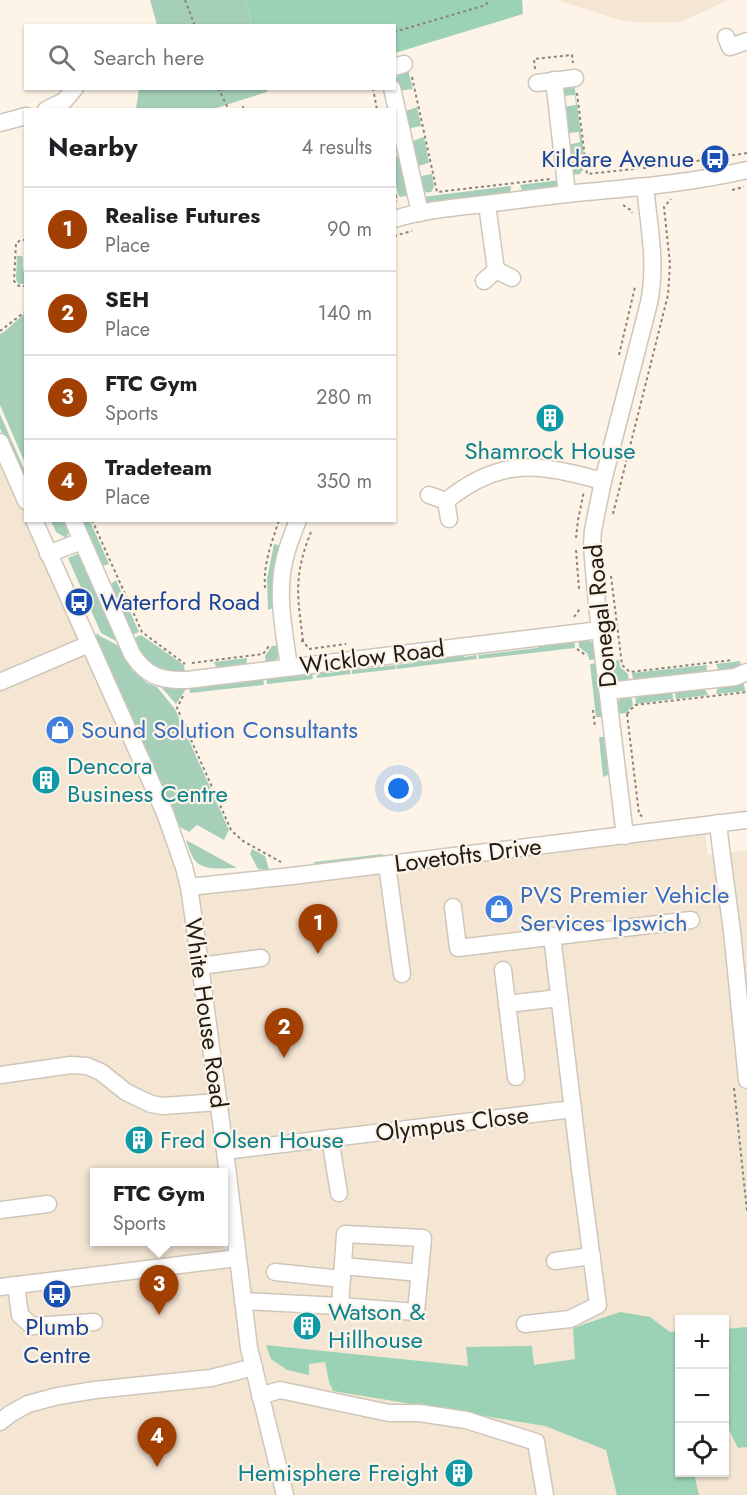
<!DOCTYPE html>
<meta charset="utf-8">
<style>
body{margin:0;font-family:Jost,sans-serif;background:#f2f2f2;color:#202124}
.controls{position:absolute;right:18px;bottom:18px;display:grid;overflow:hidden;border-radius:0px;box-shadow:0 2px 4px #0004}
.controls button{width:54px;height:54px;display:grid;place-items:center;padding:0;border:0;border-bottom:2px solid #e0e0e0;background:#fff;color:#202124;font:30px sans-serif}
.you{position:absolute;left:399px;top:789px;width:21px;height:21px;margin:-15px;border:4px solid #fff;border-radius:50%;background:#1a73e8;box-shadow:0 0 0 9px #1a73e833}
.badge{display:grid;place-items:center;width:39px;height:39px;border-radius:50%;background:#a23f03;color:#fff;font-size:20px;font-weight:700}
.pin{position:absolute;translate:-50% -50px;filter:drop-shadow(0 2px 3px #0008)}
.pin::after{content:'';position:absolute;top:32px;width:21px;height:18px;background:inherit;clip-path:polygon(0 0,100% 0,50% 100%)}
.popup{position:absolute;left:90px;top:1168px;width:138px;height:78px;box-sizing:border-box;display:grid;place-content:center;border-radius:0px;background:#fff;filter:drop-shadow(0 2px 4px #0005);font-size:20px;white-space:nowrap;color:#757577}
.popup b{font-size:22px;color:#202124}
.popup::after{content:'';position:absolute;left:50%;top:100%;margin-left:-12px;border:12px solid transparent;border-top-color:#fff}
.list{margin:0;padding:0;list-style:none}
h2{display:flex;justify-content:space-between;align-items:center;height:78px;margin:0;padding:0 24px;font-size:26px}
h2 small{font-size:20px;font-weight:400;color:#757577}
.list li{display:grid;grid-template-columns:39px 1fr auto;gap:18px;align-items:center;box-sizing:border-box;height:84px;padding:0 24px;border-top:2px solid #e0e0e0}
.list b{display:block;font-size:22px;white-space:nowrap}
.list p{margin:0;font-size:20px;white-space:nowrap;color:#757577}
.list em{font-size:20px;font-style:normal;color:#757577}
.icon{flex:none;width:33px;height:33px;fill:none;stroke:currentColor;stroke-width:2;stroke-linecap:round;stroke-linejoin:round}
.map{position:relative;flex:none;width:747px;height:1495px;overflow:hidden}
.search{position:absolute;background:#fff;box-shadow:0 2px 4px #0004;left:24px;top:24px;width:372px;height:66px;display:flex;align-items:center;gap:15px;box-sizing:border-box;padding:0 21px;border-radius:0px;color:#757577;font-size:22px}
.panel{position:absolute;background:#fff;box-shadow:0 2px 4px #0004;left:24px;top:108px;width:372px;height:414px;border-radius:0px}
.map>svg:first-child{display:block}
.built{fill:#f5e6d4;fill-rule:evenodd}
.green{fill:#a5cfb9}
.forest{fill:#9bd2b6}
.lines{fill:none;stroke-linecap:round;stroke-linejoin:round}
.minor-casing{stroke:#cfc6ba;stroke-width:19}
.path{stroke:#8a847b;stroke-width:2;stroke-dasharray:3 3;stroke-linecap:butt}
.minor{stroke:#fff;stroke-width:16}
.labels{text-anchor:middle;stroke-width:4.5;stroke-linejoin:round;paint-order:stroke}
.transit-label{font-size:24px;fill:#164399;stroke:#fdf4e7;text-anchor:end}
.culture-label{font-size:24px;fill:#0d838f;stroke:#fdf4e7;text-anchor:start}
.street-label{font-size:24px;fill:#1f1c18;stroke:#fdf4e7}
.shop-label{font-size:24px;fill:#366cbe;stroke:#fdf4e7;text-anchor:start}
</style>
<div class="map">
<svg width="747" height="1495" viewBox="0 0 747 1495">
<rect width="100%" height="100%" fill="#fdf4e7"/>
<g class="built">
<path d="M556,0H728L681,22L646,23L623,21Z"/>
<path d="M0,443L25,502L26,520L34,521L189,887L704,825L708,855L747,850V1495H0ZM94,1172H224V1242H94ZM680,1320H724V1472H680Z"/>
</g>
<g class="green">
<path d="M150,0H246L252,25H157Z"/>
<path d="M408,70L413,89L398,91L396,78L402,72Z"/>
<path d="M574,82L584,155L575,156L569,155L568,145L580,142L579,132L567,133L563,107L576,105L575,95L562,96C563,87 566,85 574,82Z"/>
<path d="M267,89V92L213,109H136L139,89Z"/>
<path d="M417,107L421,126L411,128L406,127L403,112Z"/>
<path d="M424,137L429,163L418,166L414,164L410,142Z"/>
<path d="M398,156L402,158L410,195L401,197L398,195L395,179L394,157Z"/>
<path d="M584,159L585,167L580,174L572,175L570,163Z"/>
<path d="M432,174L434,187L431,192L421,193L418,179L421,176Z"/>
<path d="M560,180C555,194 537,193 524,195L520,185Z"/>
<path d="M511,186L510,196L428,204L422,197Z"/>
<path d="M17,256H22L23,259C21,267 26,275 25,284H19L16,280Z"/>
<path d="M25,313L26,419H24L25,463L0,405V334L4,332Z"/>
<path d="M0,414L25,471V485L0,428Z"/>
<path d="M51,521H68L70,531L66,538L56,532Z"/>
<path d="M79,521H90L109,564L99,567Z"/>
<path d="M274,544L278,545L282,549L278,606L268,610L267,579Z"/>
<path d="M77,554L79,556L83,564L87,563L118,642L101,633L68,558Z"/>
<path d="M116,580L139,632L130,636L108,586Z"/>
<path d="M97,633L100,636L119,646L132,670L147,683L157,687L175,709L229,830L224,840L197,825L189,832L180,827L95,639Z"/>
<path d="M141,635L184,665L185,673L173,675L146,662L132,639Z"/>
<path d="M574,638L575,648L479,659L478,655L537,648L549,641Z"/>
<path d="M578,638C594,639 595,645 600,659L589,660L588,654L579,647Z"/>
<path d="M282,645C280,657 277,662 266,666L265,656L272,646Z"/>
<path d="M453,652L465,657L476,655L477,659L397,669L396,665L413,663L425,656Z"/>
<path d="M247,658L246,668L218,671L214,662Z"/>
<path d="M619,660L620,667L628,674L629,682H619L614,677L612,661Z"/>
<path d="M740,661L742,669L720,674L716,664Z"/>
<path d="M600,663L603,717H596L590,664Z"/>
<path d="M395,665L396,669L352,674V670Z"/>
<path d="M707,665L706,675L633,680L632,673Z"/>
<path d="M316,669H320L328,673L350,670L351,674L317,678Z"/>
<path d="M308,670L311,674L312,673L313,679L267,684L266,675Z"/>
<path d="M263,675L264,685L190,693L189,684Z"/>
<path d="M743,679L745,691L716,694L719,683Z"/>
<path d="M155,680L185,684L186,689L176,704Z"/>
<path d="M703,685L708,695L676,699L674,688Z"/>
<path d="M672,689L673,699L636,704L635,695Z"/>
<path d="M631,696L633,705L626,713L618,714C616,700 617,698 631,696Z"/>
<path d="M599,737H605L613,773L603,777Z"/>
<path d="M186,840L237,868C224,868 202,872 194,859C190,853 188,846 186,840Z"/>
<path d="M252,849L265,856L269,870L258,869L250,854Z"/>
<path d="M383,854L380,860L316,867L314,862Z"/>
</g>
<g class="forest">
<path d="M246,0H522L523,14L395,53L394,26L252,25Z"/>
<path d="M620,1312L650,1317L670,1332L679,1331L680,1472L694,1473L699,1495H617L606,1450L545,1426L333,1391L329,1382L325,1362L309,1364V1375L287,1370L271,1359L266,1345L468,1366L466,1347L532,1346L534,1365L575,1359L573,1328Z"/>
<path d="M747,1327V1447L738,1448L729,1430H725V1329Z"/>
</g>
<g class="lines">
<g class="minor-casing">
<g id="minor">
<path d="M726,37L730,47L747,41"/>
<path d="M394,67L404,64"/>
<path d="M554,80L567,194"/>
<path d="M537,83L575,78"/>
<path d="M392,88L420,213"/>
<path d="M46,110L64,101L75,88"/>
<path d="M0,123L26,116"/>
<path d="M487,204L496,270"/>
<path d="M394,219C426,209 461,207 494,203C518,200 542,197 566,194C627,188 687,184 747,170"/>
<path d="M484,281L496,270L512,278"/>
<path d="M0,442L26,501"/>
<path d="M429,495L446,501L449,519"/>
<path d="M446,501C501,456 539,464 603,481"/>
<path d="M34,520L165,813L184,867L189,887L195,928L225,1151L249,1348L285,1495"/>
<path d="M73,520L132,654C146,676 161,681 187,680L600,630"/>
<path d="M48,554L82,541"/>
<path d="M289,667C285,637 278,604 282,574C284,555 291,538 298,520"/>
<path d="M0,682L89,644"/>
<path d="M608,691L726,678L735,677L747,672"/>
<path d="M718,823L721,849L732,931L747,1080"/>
<path d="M625,836L597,605L592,546L593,530L603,481L649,303C657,264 649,226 645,187"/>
<path d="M387,865L402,974"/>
<path d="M189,887L292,876L747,820"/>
<path d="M453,907L458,948L691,920"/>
<path d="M200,966L261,958"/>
<path d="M503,970L516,1077"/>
<path d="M507,1004L559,998"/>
<path d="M0,1075L71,1065L87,1066L101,1072L126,1092L151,1104L163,1106L218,1102"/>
<path d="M330,1138L339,1193"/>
<path d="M225,1151L573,1109"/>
<path d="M0,1210L48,1204"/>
<path d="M555,1261L592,1256"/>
<path d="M343,1266L420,1273"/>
<path d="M275,1272L342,1279"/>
<path d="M16,1285L20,1315L32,1326L94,1322"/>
<path d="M0,1287L237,1258"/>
<path d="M243,1301L340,1306L345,1234L423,1238L416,1312L340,1306"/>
<path d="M525,1324L570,1319L598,1305L581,1177L552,936"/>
<path d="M260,1396L280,1390L389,1413H419L466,1420L536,1442L545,1495"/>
<path d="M0,1422L10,1414L28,1404L58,1396L95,1390L211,1378L254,1367"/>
</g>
</g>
<g class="path">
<path d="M185,0L195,26"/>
<path d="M394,32L486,5L488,0"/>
<path d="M535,69L534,59L572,55L573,63"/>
<path d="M412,77L437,192L550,179"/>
<path d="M218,88L229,110"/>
<path d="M373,88L377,110"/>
<path d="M577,93L587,174L671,165L747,153"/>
<path d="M237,110L243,107L244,110"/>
<path d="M394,189L397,200L394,201"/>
<path d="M732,190L744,187"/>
<path d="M623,205L632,211V213"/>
<path d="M394,236L412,231"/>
<path d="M26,240H21L16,243L14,281L19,286H26"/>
<path d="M0,331L26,311"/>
<path d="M619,355L635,287"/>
<path d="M613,514L668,295L670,264L664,207L671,199"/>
<path d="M92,520L142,632L185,664"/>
<path d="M576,538L578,520L584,491"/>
<path d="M576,550L579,589"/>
<path d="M611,576L622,665L630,672L733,660"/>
<path d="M265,588C263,564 272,542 279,520"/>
<path d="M574,617L581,607"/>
<path d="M301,641H303L309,649L346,644"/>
<path d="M303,641C300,615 295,590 301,564C303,553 307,542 311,532"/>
<path d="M577,649L587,656"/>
<path d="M192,663L263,654L269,646"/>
<path d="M183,696L177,708L231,830L243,841L281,862"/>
<path d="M593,710L595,728"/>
<path d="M627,714L639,814L643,817"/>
<path d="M627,714L635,705L747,692"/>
<path d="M734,1088L747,1211"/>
</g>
<use href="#minor" class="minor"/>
</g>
<defs>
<g id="bus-disc" transform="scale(1.5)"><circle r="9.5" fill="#1a4fb4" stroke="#fdf4e7"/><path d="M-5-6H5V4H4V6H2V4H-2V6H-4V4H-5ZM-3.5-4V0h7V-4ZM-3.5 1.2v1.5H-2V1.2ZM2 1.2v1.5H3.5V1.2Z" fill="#fff"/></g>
<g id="building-disc" transform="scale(1.5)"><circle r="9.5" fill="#0f9aa8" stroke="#fdf4e7"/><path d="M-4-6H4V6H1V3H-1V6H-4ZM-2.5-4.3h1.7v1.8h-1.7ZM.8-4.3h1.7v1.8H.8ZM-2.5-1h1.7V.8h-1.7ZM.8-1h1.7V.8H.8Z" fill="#fff"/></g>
<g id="shop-disc" transform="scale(1.5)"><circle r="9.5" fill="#3f7fe0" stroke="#fdf4e7"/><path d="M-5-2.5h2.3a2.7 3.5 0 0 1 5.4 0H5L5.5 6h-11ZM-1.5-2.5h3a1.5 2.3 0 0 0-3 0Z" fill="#fff"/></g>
</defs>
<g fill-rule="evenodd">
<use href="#bus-disc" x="715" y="159"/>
<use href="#building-disc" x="550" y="418"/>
<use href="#bus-disc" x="79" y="602"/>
<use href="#shop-disc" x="60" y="730"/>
<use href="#building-disc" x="46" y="780"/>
<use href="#shop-disc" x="499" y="909"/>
<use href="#building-disc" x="139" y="1140"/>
<use href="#bus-disc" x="57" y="1294"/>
<use href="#building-disc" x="307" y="1326"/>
<use href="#building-disc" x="459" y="1473"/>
</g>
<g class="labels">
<g class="transit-label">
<text x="694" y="167">Kildare Avenue</text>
<text x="100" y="610" text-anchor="start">Waterford Road</text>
<text x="57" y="1335" text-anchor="middle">Plumb<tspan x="57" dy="28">Centre</tspan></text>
</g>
<g class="culture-label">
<text x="550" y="459" text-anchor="middle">Shamrock House</text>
<text x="67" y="774">Dencora<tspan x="67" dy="28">Business Centre</tspan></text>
<text x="160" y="1148">Fred Olsen House</text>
<text x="328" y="1320">Watson &amp;<tspan x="328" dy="28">Hillhouse</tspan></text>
<text x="438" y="1481" text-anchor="end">Hemisphere Freight</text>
</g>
<g class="street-label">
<text transform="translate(601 616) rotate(-96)" y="8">Donegal Road</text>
<text transform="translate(372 657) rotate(-7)" y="8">Wicklow Road</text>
<text transform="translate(468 855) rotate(-7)" y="8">Lovetofts Drive</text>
<text transform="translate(206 1013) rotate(82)" y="8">White House Road</text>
<text transform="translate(452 1124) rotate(-7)" y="8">Olympus Close</text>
</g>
<g class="shop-label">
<text x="81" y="738">Sound Solution Consultants</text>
<text x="520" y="903">PVS Premier Vehicle<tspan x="520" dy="28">Services Ipswich</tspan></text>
</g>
</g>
</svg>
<div class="controls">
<button>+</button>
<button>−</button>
<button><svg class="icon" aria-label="locate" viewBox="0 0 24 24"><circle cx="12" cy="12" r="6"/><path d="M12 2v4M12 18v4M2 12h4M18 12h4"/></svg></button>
</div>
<div class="you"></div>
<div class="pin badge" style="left:318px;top:954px">1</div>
<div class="pin badge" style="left:284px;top:1058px">2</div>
<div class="pin badge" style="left:159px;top:1315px">3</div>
<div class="popup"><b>FTC Gym</b>Sports</div>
<div class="pin badge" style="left:157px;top:1467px">4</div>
<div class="search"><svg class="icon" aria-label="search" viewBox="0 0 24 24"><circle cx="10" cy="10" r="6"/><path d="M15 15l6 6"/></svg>Search here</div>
<section class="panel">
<h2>Nearby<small>4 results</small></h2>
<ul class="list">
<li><span class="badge">1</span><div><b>Realise Futures</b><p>Place</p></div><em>90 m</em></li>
<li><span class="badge">2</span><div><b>SEH</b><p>Place</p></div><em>140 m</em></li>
<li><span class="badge">3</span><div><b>FTC Gym</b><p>Sports</p></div><em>280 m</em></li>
<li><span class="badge">4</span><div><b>Tradeteam</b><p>Place</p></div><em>350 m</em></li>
</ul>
</section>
</div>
